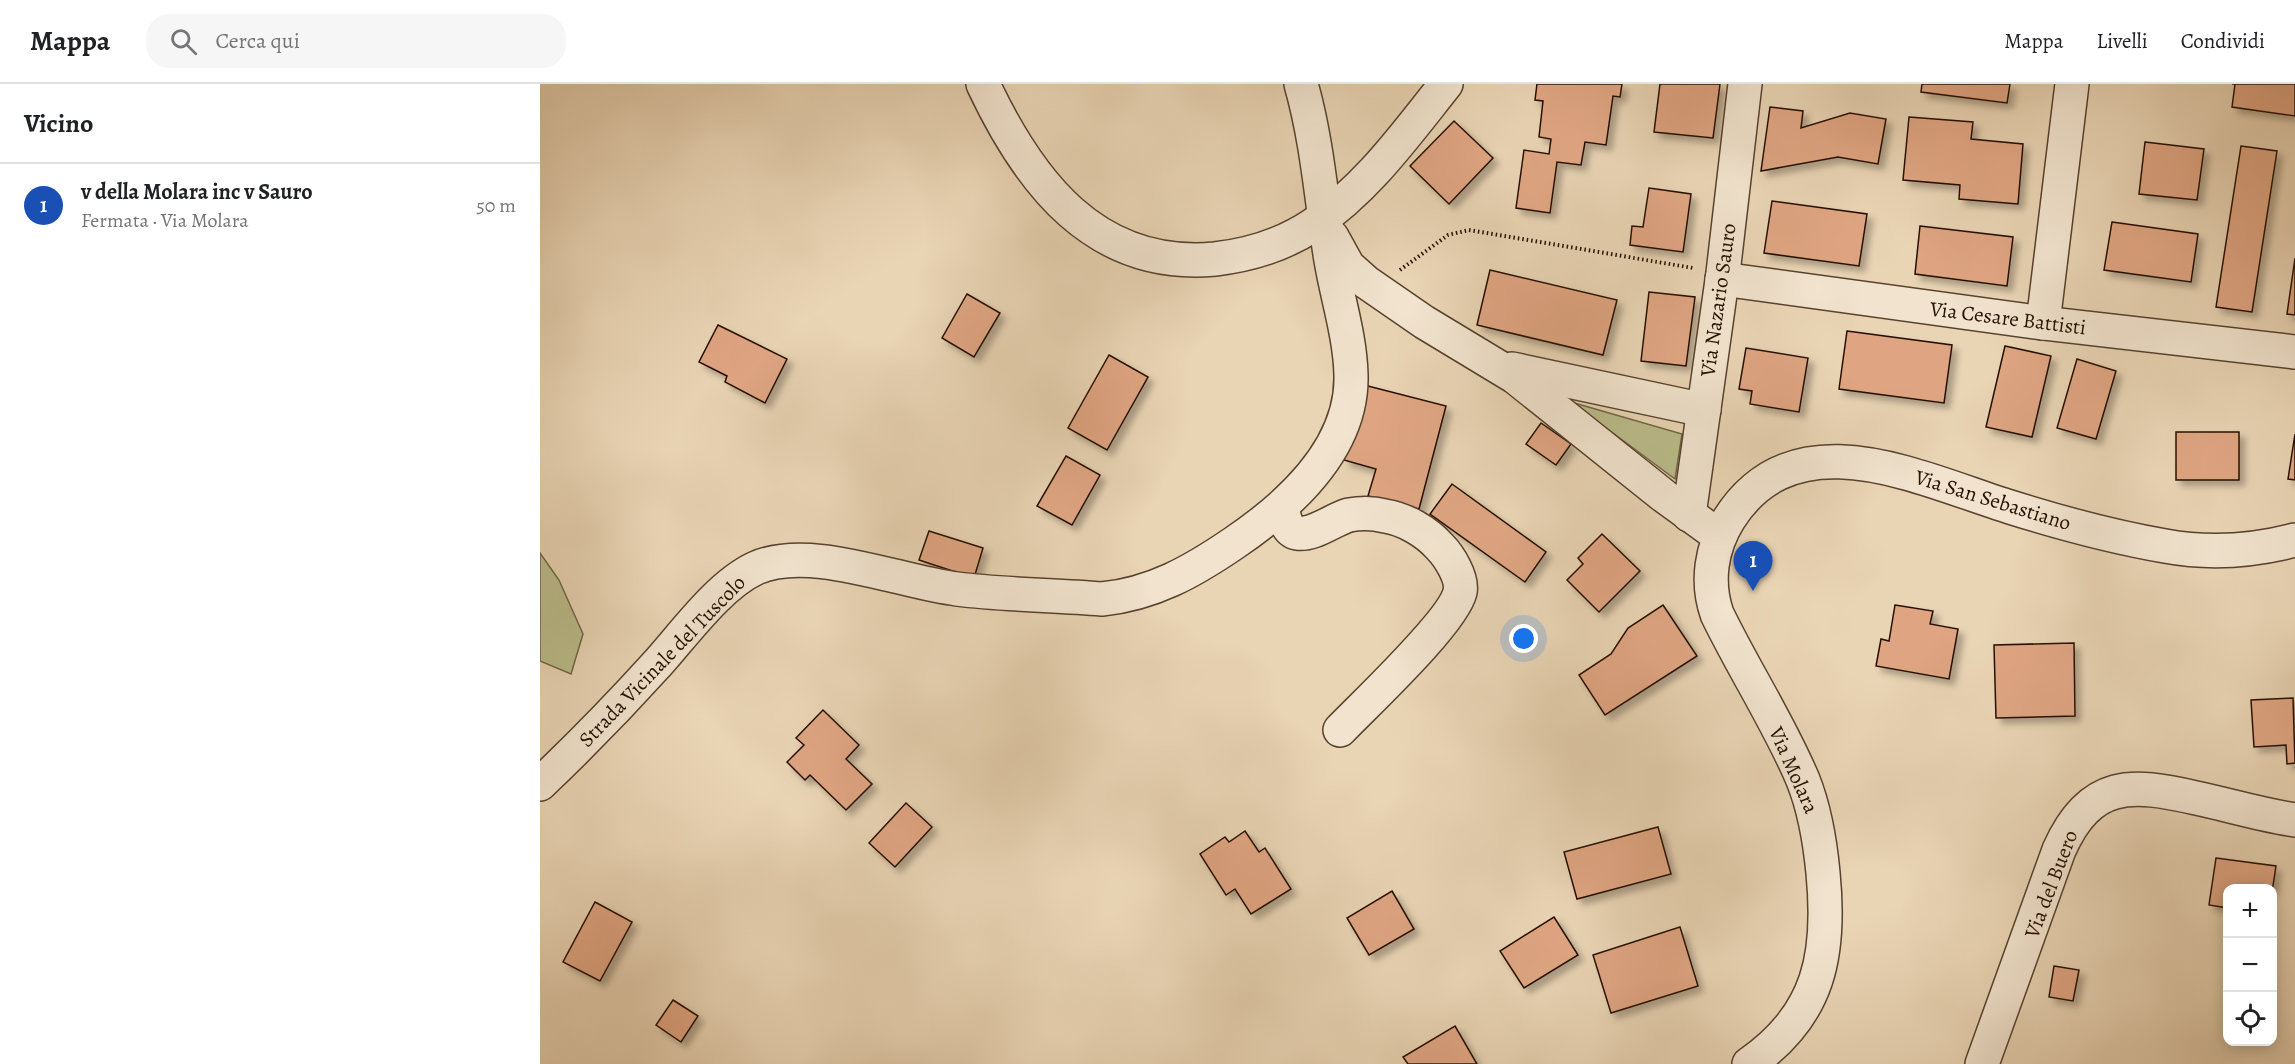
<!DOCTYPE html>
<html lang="it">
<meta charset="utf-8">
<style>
body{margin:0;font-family:Alegreya,serif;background:#f6f6f6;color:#202124}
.controls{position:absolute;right:18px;bottom:18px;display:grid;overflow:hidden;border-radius:12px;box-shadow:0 3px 15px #0003}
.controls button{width:54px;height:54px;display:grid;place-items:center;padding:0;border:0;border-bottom:2px solid #e0e0e0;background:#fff;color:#202124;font:30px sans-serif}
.you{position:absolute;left:984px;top:555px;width:21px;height:21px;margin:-15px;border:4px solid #fff;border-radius:50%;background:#1a73e8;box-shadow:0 0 0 9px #1a73e833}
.badge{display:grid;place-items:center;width:39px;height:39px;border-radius:50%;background:#2563eb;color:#fff;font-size:20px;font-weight:700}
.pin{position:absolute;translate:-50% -50px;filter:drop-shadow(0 2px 3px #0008)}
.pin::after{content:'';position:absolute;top:32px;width:21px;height:18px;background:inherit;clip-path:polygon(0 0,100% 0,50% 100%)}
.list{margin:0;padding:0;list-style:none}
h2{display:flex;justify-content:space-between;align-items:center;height:78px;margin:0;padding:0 24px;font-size:26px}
h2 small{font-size:20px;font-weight:400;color:#757577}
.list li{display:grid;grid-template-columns:39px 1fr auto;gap:18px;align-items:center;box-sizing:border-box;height:84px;padding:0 24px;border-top:2px solid #e0e0e0}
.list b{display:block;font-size:22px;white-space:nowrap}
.list p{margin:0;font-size:20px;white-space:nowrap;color:#757577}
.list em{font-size:20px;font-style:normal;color:#757577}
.icon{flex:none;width:33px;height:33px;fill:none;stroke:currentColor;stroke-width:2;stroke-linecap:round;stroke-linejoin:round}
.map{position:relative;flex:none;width:1755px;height:980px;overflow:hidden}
header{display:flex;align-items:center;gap:36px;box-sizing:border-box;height:84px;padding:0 30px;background:#fff;border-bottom:2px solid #e0e0e0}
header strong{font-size:28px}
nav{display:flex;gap:33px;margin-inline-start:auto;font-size:21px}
.search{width:420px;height:54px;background:#f6f6f6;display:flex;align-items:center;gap:15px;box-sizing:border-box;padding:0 21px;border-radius:24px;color:#757577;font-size:22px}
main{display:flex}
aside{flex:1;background:#fff}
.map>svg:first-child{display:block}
.green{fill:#babc8a;stroke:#706646;stroke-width:1.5}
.building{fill:#dfa582;stroke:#261102;stroke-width:1.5;filter:url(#shadow)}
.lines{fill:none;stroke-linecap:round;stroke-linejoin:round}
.minor-casing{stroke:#57422e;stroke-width:36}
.path{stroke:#261102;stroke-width:4;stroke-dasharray:1.5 3;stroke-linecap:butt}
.minor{stroke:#f1e3ce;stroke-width:33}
.labels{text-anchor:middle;stroke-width:6;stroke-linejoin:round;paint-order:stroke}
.street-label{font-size:21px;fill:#261102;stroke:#f1e3ce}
</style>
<header>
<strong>Mappa</strong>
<div class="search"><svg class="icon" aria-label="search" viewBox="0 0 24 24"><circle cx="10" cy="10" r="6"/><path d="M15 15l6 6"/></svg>Cerca qui</div>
<nav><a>Mappa</a><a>Livelli</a><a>Condividi</a></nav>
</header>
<main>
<aside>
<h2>Vicino<small></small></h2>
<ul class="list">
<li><span class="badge" style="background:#1a4fb4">1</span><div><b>v della Molara inc v Sauro</b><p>Fermata · Via Molara</p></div><em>50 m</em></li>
</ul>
</aside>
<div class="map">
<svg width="1755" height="980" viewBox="0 0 1755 980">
<defs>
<filter id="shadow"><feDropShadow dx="5.5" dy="5.5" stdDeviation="3" flood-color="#0004"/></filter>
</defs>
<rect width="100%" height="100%" fill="#e9d4b4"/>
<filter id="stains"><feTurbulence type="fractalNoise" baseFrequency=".00333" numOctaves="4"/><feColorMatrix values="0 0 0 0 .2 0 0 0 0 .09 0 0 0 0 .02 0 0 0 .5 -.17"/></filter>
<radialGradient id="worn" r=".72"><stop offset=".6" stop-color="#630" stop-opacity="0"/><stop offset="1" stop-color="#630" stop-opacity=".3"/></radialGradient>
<g class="green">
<path d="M1031,318L1142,350L1135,395Z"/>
<path d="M0,469L19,496L43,550L31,590L0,577Z"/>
</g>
<g class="building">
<path d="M997,0H1082L1080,13L1073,12L1066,61L1045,58L1041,81L1017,78L1010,129L976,124L984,66L1009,70L1011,55L999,53L1003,17L995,16Z"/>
<path d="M1120,0H1180L1173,54L1114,48Z"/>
<path d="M1382,0H1470L1467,19L1381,8Z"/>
<path d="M1692,0H1755V32L1692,23L1695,0Z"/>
<path d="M1230,23L1263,27L1261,44L1310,29L1346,35L1338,80L1298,73L1221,87Z"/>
<path d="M1369,33L1433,38L1431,55L1483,60L1478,120L1419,115L1420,101L1363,96Z"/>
<path d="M914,37L953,74L909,120L870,82Z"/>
<path d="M1605,58L1664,65L1657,116L1599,110Z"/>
<path d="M1701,62L1737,67L1712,228L1676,223Z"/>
<path d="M1109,104L1151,110L1143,168L1090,161L1092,142L1103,143Z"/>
<path d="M1232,117L1327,130L1319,182L1224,169Z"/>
<path d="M1572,138L1658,150L1651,198L1564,186Z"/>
<path d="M1380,142L1473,153L1467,202L1375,190Z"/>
<path d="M1755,174V231L1747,230Z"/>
<path d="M950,186L1077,216L1063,271L937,241Z"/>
<path d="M1109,208L1155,213L1146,282L1101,277Z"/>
<path d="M427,210L460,229L434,273L402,254Z"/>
<path d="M178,241L247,275L225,319L185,298L187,292L159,278Z"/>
<path d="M1307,247L1412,261L1404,319L1299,305Z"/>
<path d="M1465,262L1511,272L1492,353L1446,343Z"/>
<path d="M1206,264L1268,274L1259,328L1210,320L1212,307L1199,305Z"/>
<path d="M569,271L608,293L567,366L528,344Z"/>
<path d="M1537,275L1576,287L1556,355L1517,344Z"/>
<path d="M824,301L906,322L879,425L828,412L836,385L804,376Z"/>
<path d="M1001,339L1031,360L1016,381L986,360Z"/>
<rect x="1636" y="348" width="63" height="48"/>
<path d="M1755,350V396L1748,395Z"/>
<path d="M526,372L560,391L532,441L497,422Z"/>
<path d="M912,400L1006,468L985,498L890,430Z"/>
<path d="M389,447L443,464L434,494L379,476Z"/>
<path d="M1062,450L1100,487L1059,528L1027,496L1043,480L1038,474Z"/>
<path d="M1123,521L1157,572L1065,631L1039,591L1071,570L1088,544Z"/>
<path d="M1355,521L1393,527L1390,540L1418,545L1409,595L1336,582L1341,555L1349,557Z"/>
<path d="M1534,559L1535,632L1456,634L1454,561Z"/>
<path d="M1753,614L1755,679L1747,680L1746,661L1714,663L1711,616Z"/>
<path d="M283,626L319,661L306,675L332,700L306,726L270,691L265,696L247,678L264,661L256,654Z"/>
<path d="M366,719L392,743L355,783L329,759Z"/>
<path d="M1118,743L1131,790L1037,815L1024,768Z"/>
<path d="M705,747L719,768L725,764L751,805L711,830L695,805L686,811L660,770L685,753L689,758Z"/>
<path d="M1676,774L1736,782L1732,808V804H1688V824L1669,821Z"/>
<path d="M852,807L874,845L829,871L807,834Z"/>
<path d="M55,818L92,838L60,897L23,878Z"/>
<path d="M1014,833L1038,871L984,904L960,867Z"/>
<path d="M1140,843L1158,902L1071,929L1053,871Z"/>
<path d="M1514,882L1539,886L1533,917L1509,913Z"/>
<path d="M133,916L158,932L141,958L116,941Z"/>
<path d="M915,942L937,980H868L863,973Z"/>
</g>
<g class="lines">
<g class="minor-casing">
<g id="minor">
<path d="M443,0C489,98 555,186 675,175C710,171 743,161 773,141C827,105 866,50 906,0"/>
<path d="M792,153L808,182L826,198L884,238L975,293L1124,412L1179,452"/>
<path d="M1182,195L1503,239L1755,268"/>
<path d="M1503,239L1532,0"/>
<path d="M972,285L1164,326"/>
<path d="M742,423C744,432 746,447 757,449C773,452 794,435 809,431C821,429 833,429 845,432C865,435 887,448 900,463C909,472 923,494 920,508C913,538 825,620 800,646"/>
<path d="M1149,431L1183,189L1205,0"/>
<path d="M0,700C41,661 80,621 118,579C145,549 179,501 216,484C270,460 359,498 417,505C465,511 514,511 562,515C613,510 653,487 694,459C750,421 813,364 811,291C810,250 796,210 790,170C781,113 777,56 761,0"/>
<path d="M1209,980C1280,931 1291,870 1283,789C1280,757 1275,726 1263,696C1239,639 1204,586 1177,530C1166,498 1171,464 1189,435C1255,331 1380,395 1470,423C1521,439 1573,453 1625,462C1668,470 1713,467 1755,456"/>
<path d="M1442,980L1519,766C1550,696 1591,699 1656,714C1689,721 1722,731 1755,736"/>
</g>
</g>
<path class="path" d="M860,186L908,151L929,146L1153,184"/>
<use href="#minor" class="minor"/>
</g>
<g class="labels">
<g class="street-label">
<text transform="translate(1178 216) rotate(-82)" y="7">Via Nazario Sauro</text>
<text transform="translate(1468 234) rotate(7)" y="7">Via Cesare Battisti</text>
<text transform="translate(1453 416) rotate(17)" y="7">Via San Sebastiano</text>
<text transform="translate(122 577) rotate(-46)" y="7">Strada Vicinale del Tuscolo</text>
<text transform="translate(1254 686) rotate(66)" y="7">Via Molara</text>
<text transform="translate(1511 800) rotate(-69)" y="7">Via del Buero</text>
</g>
</g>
<rect width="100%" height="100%" filter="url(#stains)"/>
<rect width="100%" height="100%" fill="url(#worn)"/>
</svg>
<div class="controls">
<button>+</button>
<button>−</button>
<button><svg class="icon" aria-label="locate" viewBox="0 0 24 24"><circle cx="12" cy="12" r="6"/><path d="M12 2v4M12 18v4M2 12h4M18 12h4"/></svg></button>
</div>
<div class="you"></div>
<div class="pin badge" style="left:1213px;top:507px;background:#1a4fb4">1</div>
</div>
</main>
